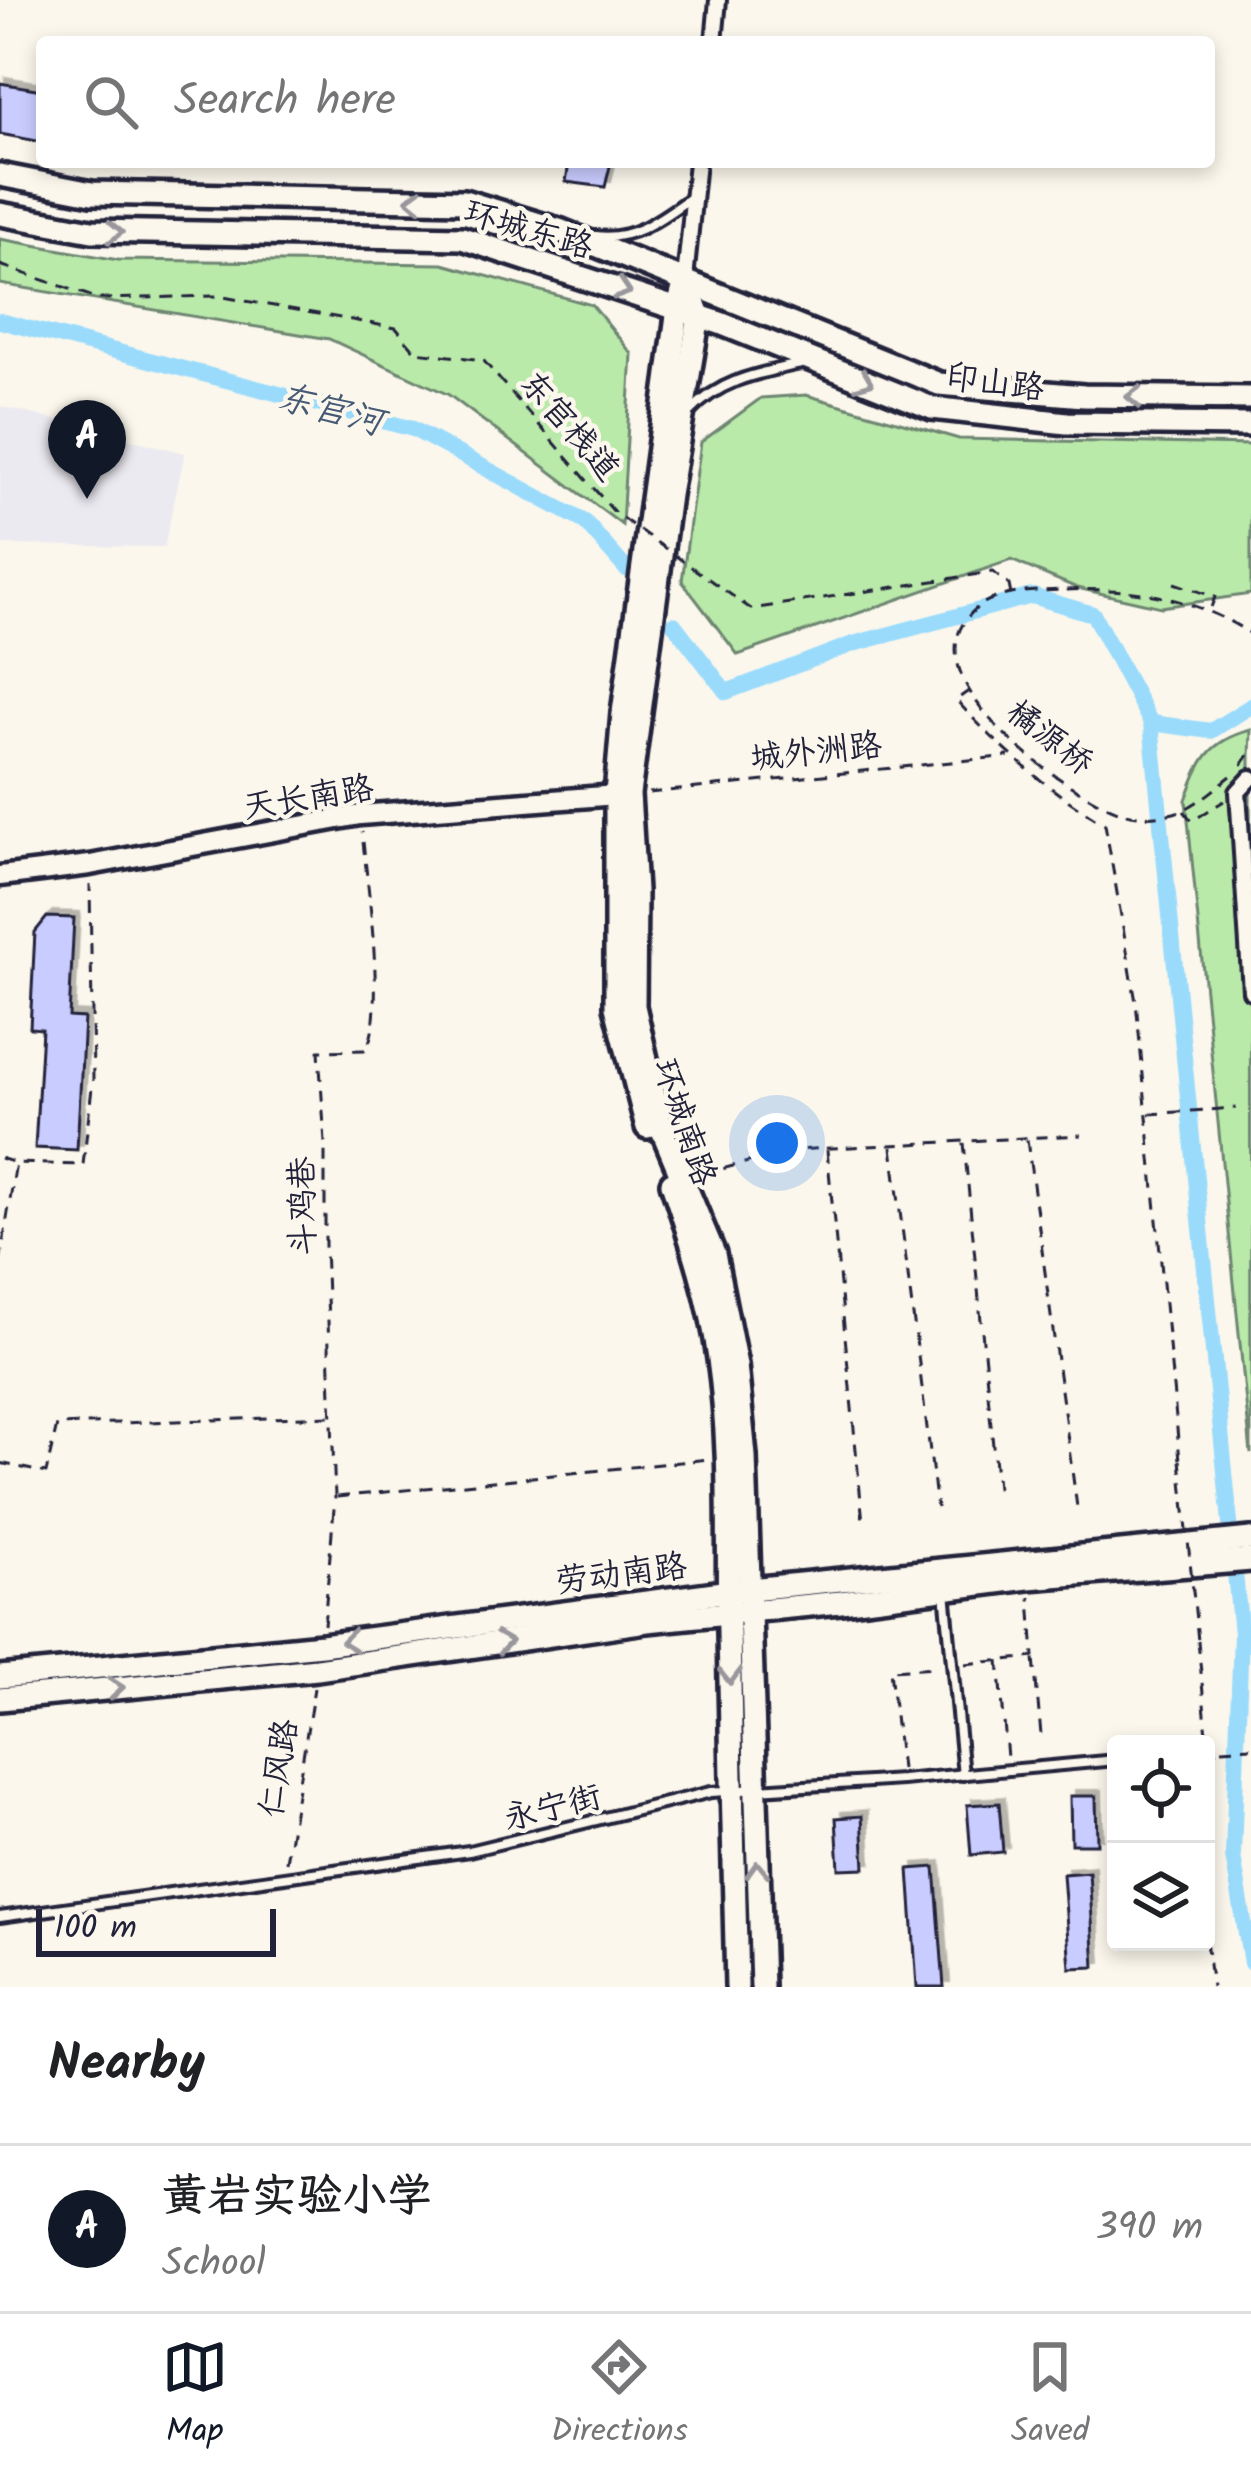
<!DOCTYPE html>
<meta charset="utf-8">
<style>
body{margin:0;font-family:Kalam,"LXGW WenKai TC",sans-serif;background:#f2f2f2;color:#202124}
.controls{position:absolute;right:36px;bottom:36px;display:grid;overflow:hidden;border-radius:12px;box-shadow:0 6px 18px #0003}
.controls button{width:108px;height:108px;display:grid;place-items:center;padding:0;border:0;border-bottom:3px solid #e0e0e0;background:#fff;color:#202124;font:60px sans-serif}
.scale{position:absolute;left:36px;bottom:30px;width:240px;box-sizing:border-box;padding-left:12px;border:6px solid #22223b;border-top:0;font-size:33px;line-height:42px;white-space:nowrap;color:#22223b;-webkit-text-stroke:9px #fbf7ec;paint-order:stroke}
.you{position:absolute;left:777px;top:1143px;width:42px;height:42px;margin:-30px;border:9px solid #fff;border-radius:50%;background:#1a73e8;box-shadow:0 0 0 18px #1a73e833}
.badge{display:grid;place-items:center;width:78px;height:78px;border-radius:50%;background:#111827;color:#fff;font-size:39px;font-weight:700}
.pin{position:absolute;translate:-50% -99px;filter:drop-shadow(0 3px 6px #0008)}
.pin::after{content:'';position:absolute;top:63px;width:42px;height:36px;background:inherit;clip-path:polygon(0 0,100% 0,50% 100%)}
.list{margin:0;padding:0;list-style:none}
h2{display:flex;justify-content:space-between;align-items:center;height:156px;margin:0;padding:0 48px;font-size:51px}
h2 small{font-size:39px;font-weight:400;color:#757577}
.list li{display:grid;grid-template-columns:78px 1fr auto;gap:36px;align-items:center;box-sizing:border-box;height:168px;padding:0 48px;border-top:3px solid #e0e0e0}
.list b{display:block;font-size:45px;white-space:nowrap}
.list p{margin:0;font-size:39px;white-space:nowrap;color:#757577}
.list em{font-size:39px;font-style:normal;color:#757577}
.icon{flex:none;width:66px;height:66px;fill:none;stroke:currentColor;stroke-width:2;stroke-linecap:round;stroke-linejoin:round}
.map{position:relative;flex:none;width:1251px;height:1987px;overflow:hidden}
.search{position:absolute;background:#fff;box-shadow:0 6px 18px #0003;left:36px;right:36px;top:36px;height:132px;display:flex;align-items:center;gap:30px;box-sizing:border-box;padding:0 42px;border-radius:12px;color:#757577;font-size:45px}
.sheet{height:324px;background:#fff}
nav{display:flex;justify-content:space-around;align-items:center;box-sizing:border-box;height:168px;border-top:3px solid #e0e0e0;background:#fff;font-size:33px;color:#757577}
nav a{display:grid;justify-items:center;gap:6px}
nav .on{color:#111827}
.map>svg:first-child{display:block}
.built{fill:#eceaf1}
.green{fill:#baeaaa;stroke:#6e8672;stroke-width:3}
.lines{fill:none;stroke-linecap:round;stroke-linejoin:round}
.canal{stroke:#9adbfc;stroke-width:16}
.building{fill:#c9ccfe;stroke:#22223b;stroke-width:3;filter:url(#shadow)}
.service-casing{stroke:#22223b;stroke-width:16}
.minor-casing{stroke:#22223b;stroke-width:22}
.tertiary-casing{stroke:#22223b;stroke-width:27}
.secondary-casing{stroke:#22223b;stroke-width:30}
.path{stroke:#22223b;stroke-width:3;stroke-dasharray:12 9;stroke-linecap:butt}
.service{stroke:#fbf7ec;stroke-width:8}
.minor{stroke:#fbf7ec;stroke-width:14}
.tertiary{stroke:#fbf7ec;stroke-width:18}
.secondary{stroke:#fbf7ec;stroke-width:21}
.path-bridge{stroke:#22223b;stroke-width:3;stroke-dasharray:12 9;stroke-linecap:butt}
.oneway{stroke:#99979c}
.labels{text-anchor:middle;stroke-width:9;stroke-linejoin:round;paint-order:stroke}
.street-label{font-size:33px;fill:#22223b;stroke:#fbf7ec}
.water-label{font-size:36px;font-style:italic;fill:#465a75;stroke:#fbf7ec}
</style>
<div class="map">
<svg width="1251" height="1987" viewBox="0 0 1251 1987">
<defs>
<filter id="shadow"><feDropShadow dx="5.5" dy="-5.5" stdDeviation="0" flood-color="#0004"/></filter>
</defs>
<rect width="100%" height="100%" fill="#fbf7ec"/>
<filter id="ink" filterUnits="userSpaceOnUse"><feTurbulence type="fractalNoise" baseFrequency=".00833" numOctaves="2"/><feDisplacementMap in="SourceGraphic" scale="24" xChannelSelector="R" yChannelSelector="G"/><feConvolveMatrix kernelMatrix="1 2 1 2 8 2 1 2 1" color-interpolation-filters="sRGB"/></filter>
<g filter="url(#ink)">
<path class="built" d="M0,406L185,453L164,547L0,545Z"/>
<g class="green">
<path d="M0,239L118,260L443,264L592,305L632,354L622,525L449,395L329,339L0,284Z"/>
<path d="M806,395L959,439L1251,445V594L1161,607L1077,588L1011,560L738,655L682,581L701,442L761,398Z"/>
<path d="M1251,730L1250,756L1251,1454L1186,800C1200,761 1208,741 1251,730Z"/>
</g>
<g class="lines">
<g class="canal">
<path d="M0,321L413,429L585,522L626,569"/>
<path d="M674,624L726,692L853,644L1032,596L1093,614L1151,723L1241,1634L1233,1856L1251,1963"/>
<path d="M1151,723L1211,731L1251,706"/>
</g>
</g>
<g class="building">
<path d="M0,83L42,90V142L0,134Z"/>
<path d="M569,162H611L605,187L566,182Z"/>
<path d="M47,917L74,918L69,1017L84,1018L77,1150L35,1148L42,1029L30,1028L35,932Z"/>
<path d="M1070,1796H1096L1097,1844H1071Z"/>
<path d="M999,1803L1003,1852L971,1855L967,1805Z"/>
<path d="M862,1816L865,1868L839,1869L836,1818Z"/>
<path d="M935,1867L944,1987H917L909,1869Z"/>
<path d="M1089,1872L1095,1967L1070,1968L1063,1874Z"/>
</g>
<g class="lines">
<g class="service-casing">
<g id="service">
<path d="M596,236C633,241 662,218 690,198"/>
<path d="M690,412C722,378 761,373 805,363"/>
<path d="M945,1591L963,1775"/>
<path d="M1206,1751L1209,1750"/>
<path d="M0,1917L469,1851L711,1792L902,1780L1116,1760"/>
</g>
</g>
<g class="minor-casing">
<g id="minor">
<path d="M714,42L718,0"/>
<path d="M685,279L697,162"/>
<path d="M1251,778L1238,792L1251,991"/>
</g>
</g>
<g class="tertiary-casing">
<path id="tertiary" d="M0,876L90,865L360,815L629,794"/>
</g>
<g class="secondary-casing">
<g id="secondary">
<path d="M0,175L92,193L464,201L559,230L939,384L1084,396L1251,398"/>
<path d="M0,214L92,231L462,238L720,323L932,408L1067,423L1251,425"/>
<path d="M685,279L699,315L669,495L629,794L635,891L634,1006L662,1130L714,1254L736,1365L745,1456L762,1987"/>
<path d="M647,1127L616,1007V794L623,713L678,308L685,280"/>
<path d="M672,1183C691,1240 711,1299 719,1359C732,1450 727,1540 729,1632C731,1750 734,1869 737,1987"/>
<path d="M0,1677L322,1645L730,1591L1251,1539"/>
<path d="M0,1699L317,1669L647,1621L841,1602L1028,1578L1251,1560"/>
</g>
</g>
<g class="path">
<path d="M1174,583L1215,597L1210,610"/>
<path d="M970,690L956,700C1001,749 1047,790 1105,824L1136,1002L1180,1460"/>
<path d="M1242,765L1251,752"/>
<path d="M1231,776C1214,789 1191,811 1169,814C1155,817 1137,818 1124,813C1066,795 896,673 978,607C999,590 1042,591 1067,590C1134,587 1194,597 1251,634"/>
<path d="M649,793L1009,756"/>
<path d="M1184,811L1192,821L1224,801"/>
<path d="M1149,1114L1236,1108"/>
<path d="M1027,1140L1077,1507"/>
<path d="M964,1143L998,1498"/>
<path d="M892,1147L937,1508"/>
<path d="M827,1150L863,1522"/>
<path d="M0,1158L16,1163"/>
<path d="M703,1174L793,1150L1081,1135"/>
<path d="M0,1262L16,1163L83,1165L93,1079L90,885"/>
<path d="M0,1463L46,1473L57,1425L331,1416"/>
<path d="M337,1497L709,1459"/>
<path d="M324,1625L335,1497L325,1246V1143L319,1051L365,1050C388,1020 366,875 362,832"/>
<path d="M1198,1641L1207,1735"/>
<path d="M1034,1659L1041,1735"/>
<path d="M999,1660L1007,1758"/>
<path d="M965,1664L1034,1657L1030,1597"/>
<path d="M1222,1749L1251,1747"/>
<path d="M901,1769L890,1670L937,1667"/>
<path d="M286,1862L314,1688"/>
<path d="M1206,1942L1212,1987"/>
</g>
<use href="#service" class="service"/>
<use href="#minor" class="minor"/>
<use href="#tertiary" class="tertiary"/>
<use href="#secondary" class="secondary"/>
<g class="path-bridge">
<path d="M0,265L99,299L218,296L396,328L416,352L483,360L615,513L751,609L993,572L1009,585L1011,595"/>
<path d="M1180,1460L1198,1641"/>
</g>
</g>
<defs><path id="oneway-chevron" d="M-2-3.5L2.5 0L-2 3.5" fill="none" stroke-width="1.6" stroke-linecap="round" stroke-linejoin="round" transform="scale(3)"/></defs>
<g class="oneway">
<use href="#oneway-chevron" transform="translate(414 200) rotate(-178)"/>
<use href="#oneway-chevron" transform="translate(115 232) rotate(1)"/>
<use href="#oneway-chevron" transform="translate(623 290) rotate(18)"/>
<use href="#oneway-chevron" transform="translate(865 381) rotate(22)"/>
<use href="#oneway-chevron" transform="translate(1134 397) rotate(-179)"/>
<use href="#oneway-chevron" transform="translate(349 1641) rotate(173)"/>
<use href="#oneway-chevron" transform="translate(504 1642) rotate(-8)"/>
<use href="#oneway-chevron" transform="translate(730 1676) rotate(89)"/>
<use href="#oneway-chevron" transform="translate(116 1688) rotate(-5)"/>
<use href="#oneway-chevron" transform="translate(757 1870) rotate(-92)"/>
</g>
</g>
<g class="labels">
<g class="street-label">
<text transform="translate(529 228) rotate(16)" y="12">环城东路</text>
<text transform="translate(995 381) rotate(7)" y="12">印山路</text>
<text transform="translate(571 425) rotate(49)" y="12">东官栈道</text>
<text transform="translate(1051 736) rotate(38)" y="12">橘源桥</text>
<text transform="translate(816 750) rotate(-6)" y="12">城外洲路</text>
<text transform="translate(308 796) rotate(-9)" y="12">天长南路</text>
<text transform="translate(686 1122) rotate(71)" y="12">环城南路</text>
<text transform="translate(301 1206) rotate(-91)" y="12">斗鸡巷</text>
<text transform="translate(621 1572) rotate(-7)" y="12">劳动南路</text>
<text transform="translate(277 1768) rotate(-81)" y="12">仁风路</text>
<text transform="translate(552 1806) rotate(-14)" y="12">永宁街</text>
</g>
<g class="water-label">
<text transform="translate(331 408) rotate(15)" y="13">东官河</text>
</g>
</g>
</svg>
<div class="controls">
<button><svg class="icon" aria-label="locate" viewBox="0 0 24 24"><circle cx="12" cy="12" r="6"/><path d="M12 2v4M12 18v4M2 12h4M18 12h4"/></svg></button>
<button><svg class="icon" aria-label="layers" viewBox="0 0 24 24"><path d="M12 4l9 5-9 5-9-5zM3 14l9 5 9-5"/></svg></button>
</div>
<div class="scale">100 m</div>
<div class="you"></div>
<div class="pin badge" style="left:87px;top:499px">A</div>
<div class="search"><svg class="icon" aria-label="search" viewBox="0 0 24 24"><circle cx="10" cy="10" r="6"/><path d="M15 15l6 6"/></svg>Search here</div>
</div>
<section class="sheet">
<h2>Nearby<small></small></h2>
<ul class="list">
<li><span class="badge">A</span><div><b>黄岩实验小学</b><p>School</p></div><em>390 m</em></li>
</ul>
</section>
<nav>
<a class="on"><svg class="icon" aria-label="map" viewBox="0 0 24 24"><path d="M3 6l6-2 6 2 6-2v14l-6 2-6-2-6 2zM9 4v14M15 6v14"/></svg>Map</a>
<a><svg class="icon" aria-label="directions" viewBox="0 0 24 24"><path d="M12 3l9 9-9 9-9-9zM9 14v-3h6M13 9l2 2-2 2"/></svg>Directions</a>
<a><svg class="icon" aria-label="saved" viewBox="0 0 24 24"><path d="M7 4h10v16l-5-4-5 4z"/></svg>Saved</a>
</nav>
